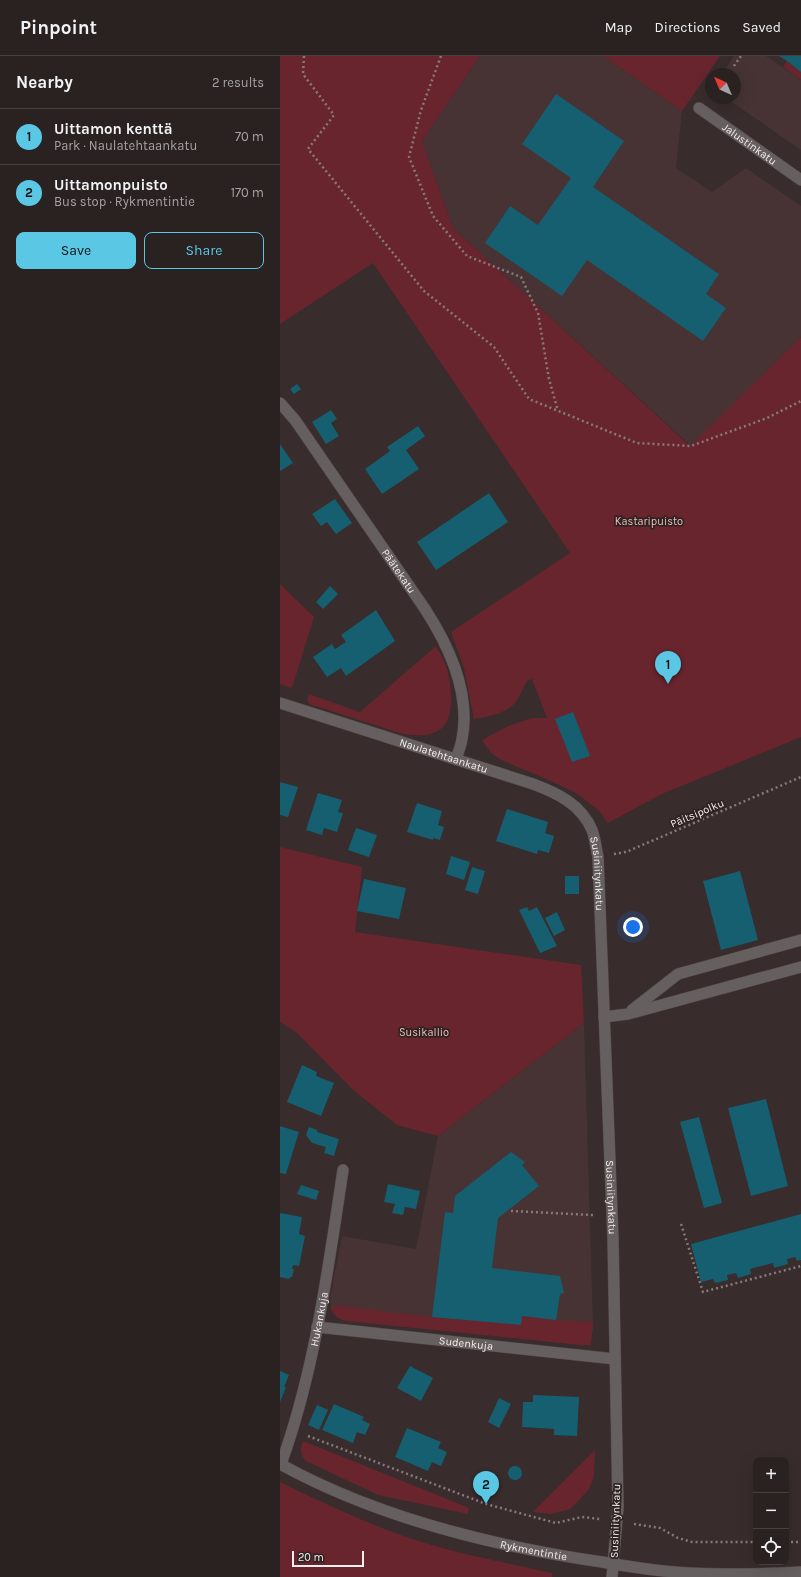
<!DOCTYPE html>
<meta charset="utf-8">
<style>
body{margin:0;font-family:Karla,sans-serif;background:#362e2e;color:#f1f3f6}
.controls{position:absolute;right:12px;bottom:12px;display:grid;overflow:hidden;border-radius:8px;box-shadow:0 4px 16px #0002}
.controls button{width:36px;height:36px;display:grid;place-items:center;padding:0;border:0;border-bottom:1px solid #463e3f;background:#2a2121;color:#f1f3f6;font:20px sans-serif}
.compass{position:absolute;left:425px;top:12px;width:36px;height:36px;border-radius:50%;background:#2a2121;box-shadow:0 4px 16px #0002;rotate:316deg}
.scale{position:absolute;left:12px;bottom:10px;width:72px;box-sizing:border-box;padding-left:4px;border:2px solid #f6eded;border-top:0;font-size:11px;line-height:14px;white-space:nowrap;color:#f6eded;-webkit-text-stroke:3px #2e2222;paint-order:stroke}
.you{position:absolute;left:353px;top:871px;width:14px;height:14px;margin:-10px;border:3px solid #fff;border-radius:50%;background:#1a73e8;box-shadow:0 0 0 6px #1a73e833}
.badge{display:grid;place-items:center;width:26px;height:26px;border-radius:50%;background:#5ac8e5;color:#111;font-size:13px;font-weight:700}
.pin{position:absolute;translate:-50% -33px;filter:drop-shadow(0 1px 2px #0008)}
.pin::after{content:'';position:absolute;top:21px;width:14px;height:12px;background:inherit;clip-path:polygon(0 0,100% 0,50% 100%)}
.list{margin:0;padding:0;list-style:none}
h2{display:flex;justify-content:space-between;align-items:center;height:52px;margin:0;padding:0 16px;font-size:17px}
h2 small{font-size:13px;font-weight:400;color:#a5a3a5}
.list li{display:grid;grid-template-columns:26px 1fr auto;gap:12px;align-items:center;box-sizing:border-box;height:56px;padding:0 16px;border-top:1px solid #463e3f}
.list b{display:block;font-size:15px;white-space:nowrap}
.list p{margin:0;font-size:13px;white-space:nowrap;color:#a5a3a5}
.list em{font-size:13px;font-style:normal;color:#a5a3a5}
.actions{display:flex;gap:8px;padding:12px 16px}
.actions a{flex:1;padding:9px 0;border:1px solid #5ac8e5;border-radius:8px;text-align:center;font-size:14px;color:#5ac8e5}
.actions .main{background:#5ac8e5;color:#111}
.icon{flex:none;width:22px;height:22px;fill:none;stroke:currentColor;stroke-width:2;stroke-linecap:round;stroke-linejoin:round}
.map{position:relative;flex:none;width:521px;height:1521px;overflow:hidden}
header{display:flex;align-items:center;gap:24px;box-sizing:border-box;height:56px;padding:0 20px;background:#2a2121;border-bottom:1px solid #463e3f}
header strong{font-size:19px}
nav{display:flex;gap:22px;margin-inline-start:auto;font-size:14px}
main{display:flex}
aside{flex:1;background:#2a2121}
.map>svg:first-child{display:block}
.built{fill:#473333}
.green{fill:#68252d}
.building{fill:#155f71}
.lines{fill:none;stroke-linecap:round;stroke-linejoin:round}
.service-casing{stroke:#534747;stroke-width:12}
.minor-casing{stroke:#534747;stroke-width:12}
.tertiary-casing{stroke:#534747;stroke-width:12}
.path{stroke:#867b7b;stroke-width:2.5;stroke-dasharray:2 3;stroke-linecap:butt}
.service{stroke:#665f5f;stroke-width:11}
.minor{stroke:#665f5f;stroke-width:11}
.tertiary{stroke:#665f5f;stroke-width:11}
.labels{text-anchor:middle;stroke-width:3.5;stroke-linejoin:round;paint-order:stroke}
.street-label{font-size:11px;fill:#f6eded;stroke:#2e2222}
.park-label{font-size:11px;fill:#f0bbbc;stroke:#2e2222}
</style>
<header>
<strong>Pinpoint</strong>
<nav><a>Map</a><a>Directions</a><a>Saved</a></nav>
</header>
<main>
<aside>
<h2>Nearby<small>2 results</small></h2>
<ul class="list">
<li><span class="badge">1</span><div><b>Uittamon kenttä</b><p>Park · Naulatehtaankatu</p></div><em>70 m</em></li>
<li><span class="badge">2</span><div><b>Uittamonpuisto</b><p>Bus stop · Rykmentintie</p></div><em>170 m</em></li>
</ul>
<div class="actions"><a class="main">Save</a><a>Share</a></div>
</aside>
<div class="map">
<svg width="521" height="1521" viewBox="0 0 521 1521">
<rect width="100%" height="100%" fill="#382c2c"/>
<g class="built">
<path d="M200,0H323L402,55L396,112L432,136L466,112L521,150V281L411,390L173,172L142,85Z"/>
<path d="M454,0H486L521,24V94L446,42H455V18H442Z"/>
<path d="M304,967L313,1271L311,1289L66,1265L57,1261L51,1253L50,1243L62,1180L136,1193L158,1080Z"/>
</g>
<g class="green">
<path d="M0,0H200L142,85L173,172L410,390L521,281V681L382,738L328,767L318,754L296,737L264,722L221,704L211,697L202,684L228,670L252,662H267L252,623L247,625C243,632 239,644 233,649C223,658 207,661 194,663L184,612L171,576L290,497L93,207L0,268Z"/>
<path d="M323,0H440L402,55Z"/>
<path d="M507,5L521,16V24L503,11Z"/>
<path d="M0,528L34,561L12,632L0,628Z"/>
<path d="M156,590C159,596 162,601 165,607C169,618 171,629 171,641C172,675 155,683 123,678L29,648L27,643L29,638L80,656Z"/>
<path d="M0,791L82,811L75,876L301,909L304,967L158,1080L117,1069L73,1034L16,976L0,966Z"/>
<path d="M54,1249L152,1261L240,1269L242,1260L276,1264L313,1266L311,1289H300L66,1265C59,1263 55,1260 51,1253Z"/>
<path d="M23,1385L187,1451L189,1453L188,1458L98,1439L26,1405C20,1399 20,1393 23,1385Z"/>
<path d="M315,1394L314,1420L309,1433L299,1444L290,1453L271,1458L253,1456Z"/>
<path d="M0,1426C50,1450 102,1475 155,1490C194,1501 233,1508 272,1517V1521H0Z"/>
</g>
<g class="building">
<path d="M499,0H521V16L507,5Z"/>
<path d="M276,38L344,85L313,131L439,218L426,238L446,252L423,285L307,204L282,240L205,187L230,150L258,169L291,122L242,88Z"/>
<path d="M17,328L21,333L14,338L10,333Z"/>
<path d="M51,354L57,363L51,367L59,380L46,388L32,366Z"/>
<path d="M138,370L145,380L126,394L139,413L102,438L85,413L110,395L107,391Z"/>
<path d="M0,388L13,407L0,415Z"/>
<path d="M209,437L228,466L156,514L137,486Z"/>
<path d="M55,443L72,467L56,478L47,466L41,470L32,458Z"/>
<path d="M50,530L58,538L43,553L36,546Z"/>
<path d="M96,554L115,585L66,620L61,612L47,621L33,601L52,588L55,593L66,586L61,579Z"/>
<path d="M293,656L310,700L292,706L275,663Z"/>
<path d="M0,726L18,731L8,761L0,759Z"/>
<path d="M38,737L62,744L58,756L63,757L57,776L44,772L42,779L26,774Z"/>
<path d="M137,747L162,755L158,769L164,771L160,784L153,782V784L127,776Z"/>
<path d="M227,753L268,766L265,777L274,780L269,797L258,794L257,798L216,785Z"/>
<path d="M76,772L97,779L89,801L68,794Z"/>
<path d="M171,800L190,806L184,824L166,818Z"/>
<path d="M192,811L205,815L198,838L185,834Z"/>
<path d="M460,815L478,884L441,894L423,825Z"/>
<rect x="285" y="820" width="14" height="18"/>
<path d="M84,823L126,832L119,863L77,855Z"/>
<path d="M247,851L249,855L257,851L277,890L260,897L239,854Z"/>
<path d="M277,856L285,874L274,880L265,862Z"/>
<path d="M22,1009L37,1016L36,1020L54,1027L41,1060L7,1046Z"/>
<path d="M486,1043L508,1130L471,1140L448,1052Z"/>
<path d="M419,1061L442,1147L424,1152L400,1066Z"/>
<path d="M0,1070L19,1076L6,1118L0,1117Z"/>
<path d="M29,1071L37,1074V1076L59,1083L54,1100L44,1097L46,1091L32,1087L26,1079Z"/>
<path d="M231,1096L245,1106L242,1109L259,1130L218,1162L212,1212L280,1220L284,1237L280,1238L276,1264L242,1260L241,1269L152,1261L165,1156L173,1157L175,1140Z"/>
<path d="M108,1128L140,1135L136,1153L125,1151L123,1159L112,1157L115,1148L104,1146Z"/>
<path d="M21,1129L39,1135L36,1144L17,1138Z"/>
<path d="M0,1157L22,1161L19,1178L25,1180L19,1210L13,1209L12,1213H14L12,1221H10L9,1223L0,1221Z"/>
<path d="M521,1158V1204L517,1205L515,1201L507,1203L508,1208L494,1212L493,1207L470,1213L471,1218L458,1222L456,1217L447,1219L448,1224L435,1227L433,1223L421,1226L411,1188Z"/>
<path d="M130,1310L153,1322L141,1345L117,1332Z"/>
<path d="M0,1315L9,1319L4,1331H6L0,1346Z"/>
<path d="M253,1339L299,1341L297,1380L274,1379V1373L242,1371L243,1346H253Z"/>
<path d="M219,1342L231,1348L219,1372L208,1366Z"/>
<path d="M54,1348L84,1361L82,1364L90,1368L85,1379L77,1376L73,1387L42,1374Z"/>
<path d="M37,1349L48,1354L39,1374L28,1369Z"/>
<path d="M127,1372L161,1386L158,1392L167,1396L161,1410L152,1406L148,1415L115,1401Z"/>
<circle cx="235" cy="1417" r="7"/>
</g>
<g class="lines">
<g class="service-casing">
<g id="service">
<path d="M352,954L398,918L521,884"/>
<path d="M324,961L348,958L521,911"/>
</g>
</g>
<g class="minor-casing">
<g id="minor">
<path id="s1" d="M419,52L521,124"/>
<path id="s2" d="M0,347L15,364L145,553C169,590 191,637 182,683C181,690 178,697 176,703"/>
<path id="s3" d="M0,647L253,728C277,737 301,748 312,774C315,782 316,792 318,801L333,1183L338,1452L332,1521"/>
<path id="s4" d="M37,1271L335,1303"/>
<path id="s5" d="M1,1408C35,1314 48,1213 63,1114"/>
</g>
</g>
<g class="tertiary-casing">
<g id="tertiary">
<path id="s6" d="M0,1408C98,1462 212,1490 322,1506C351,1511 380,1516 409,1517C446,1519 484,1518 521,1516"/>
</g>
</g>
<g class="path">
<path d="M24,0L23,18L54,59L28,93L144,235L214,291L249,343L357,387L411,390L487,362L521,345"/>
<path d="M161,0L141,54L129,101L153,160L187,200L241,221L258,257L269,323L278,355"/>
<path d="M454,10L461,0"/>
<path d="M334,798L346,796L521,721"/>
<path d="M231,1155L313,1159"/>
<path d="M401,1168L423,1236L521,1210"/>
<path d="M28,1380L206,1448L276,1467L302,1461L320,1463"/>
<path d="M354,1468L380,1472L398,1482L412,1486H476"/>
<path d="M506,1486H521"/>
</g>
<use href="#service" class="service"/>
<use href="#minor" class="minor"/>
<use href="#tertiary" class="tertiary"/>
</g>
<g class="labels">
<g class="street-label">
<text dy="4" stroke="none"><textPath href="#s1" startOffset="62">Jalustinkatu</textPath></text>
<text dy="4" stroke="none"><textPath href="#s2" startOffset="206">Päätekatu</textPath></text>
<text dy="4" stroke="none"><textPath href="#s3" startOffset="172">Naulatehtaankatu</textPath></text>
<text transform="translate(417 757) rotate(-23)" y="4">Päitsipolku</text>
<text dy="4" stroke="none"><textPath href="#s3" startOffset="387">Susiniitynkatu</textPath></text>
<text dy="4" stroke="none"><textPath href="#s3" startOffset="711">Susiniitynkatu</textPath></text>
<text dy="4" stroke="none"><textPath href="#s5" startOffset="150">Hukankuja</textPath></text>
<text dy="4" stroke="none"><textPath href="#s4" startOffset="150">Sudenkuja</textPath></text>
<text transform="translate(335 1465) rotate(-88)" y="4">Susiniitynkatu</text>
<text dy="4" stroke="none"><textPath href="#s6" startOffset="269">Rykmentintie</textPath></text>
</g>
<g class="park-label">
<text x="369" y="469">Kastaripuisto</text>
<text x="144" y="980">Susikallio</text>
</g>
</g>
</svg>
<div class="controls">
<button>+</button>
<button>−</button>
<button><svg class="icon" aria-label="locate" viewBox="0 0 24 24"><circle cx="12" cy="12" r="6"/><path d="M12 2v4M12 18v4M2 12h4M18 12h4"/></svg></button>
</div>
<svg class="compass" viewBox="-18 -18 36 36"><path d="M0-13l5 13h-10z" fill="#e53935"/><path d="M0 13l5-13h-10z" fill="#a5a3a5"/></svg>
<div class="scale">20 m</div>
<div class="you"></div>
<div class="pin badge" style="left:388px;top:628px">1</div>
<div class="pin badge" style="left:206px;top:1448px">2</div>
</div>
</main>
